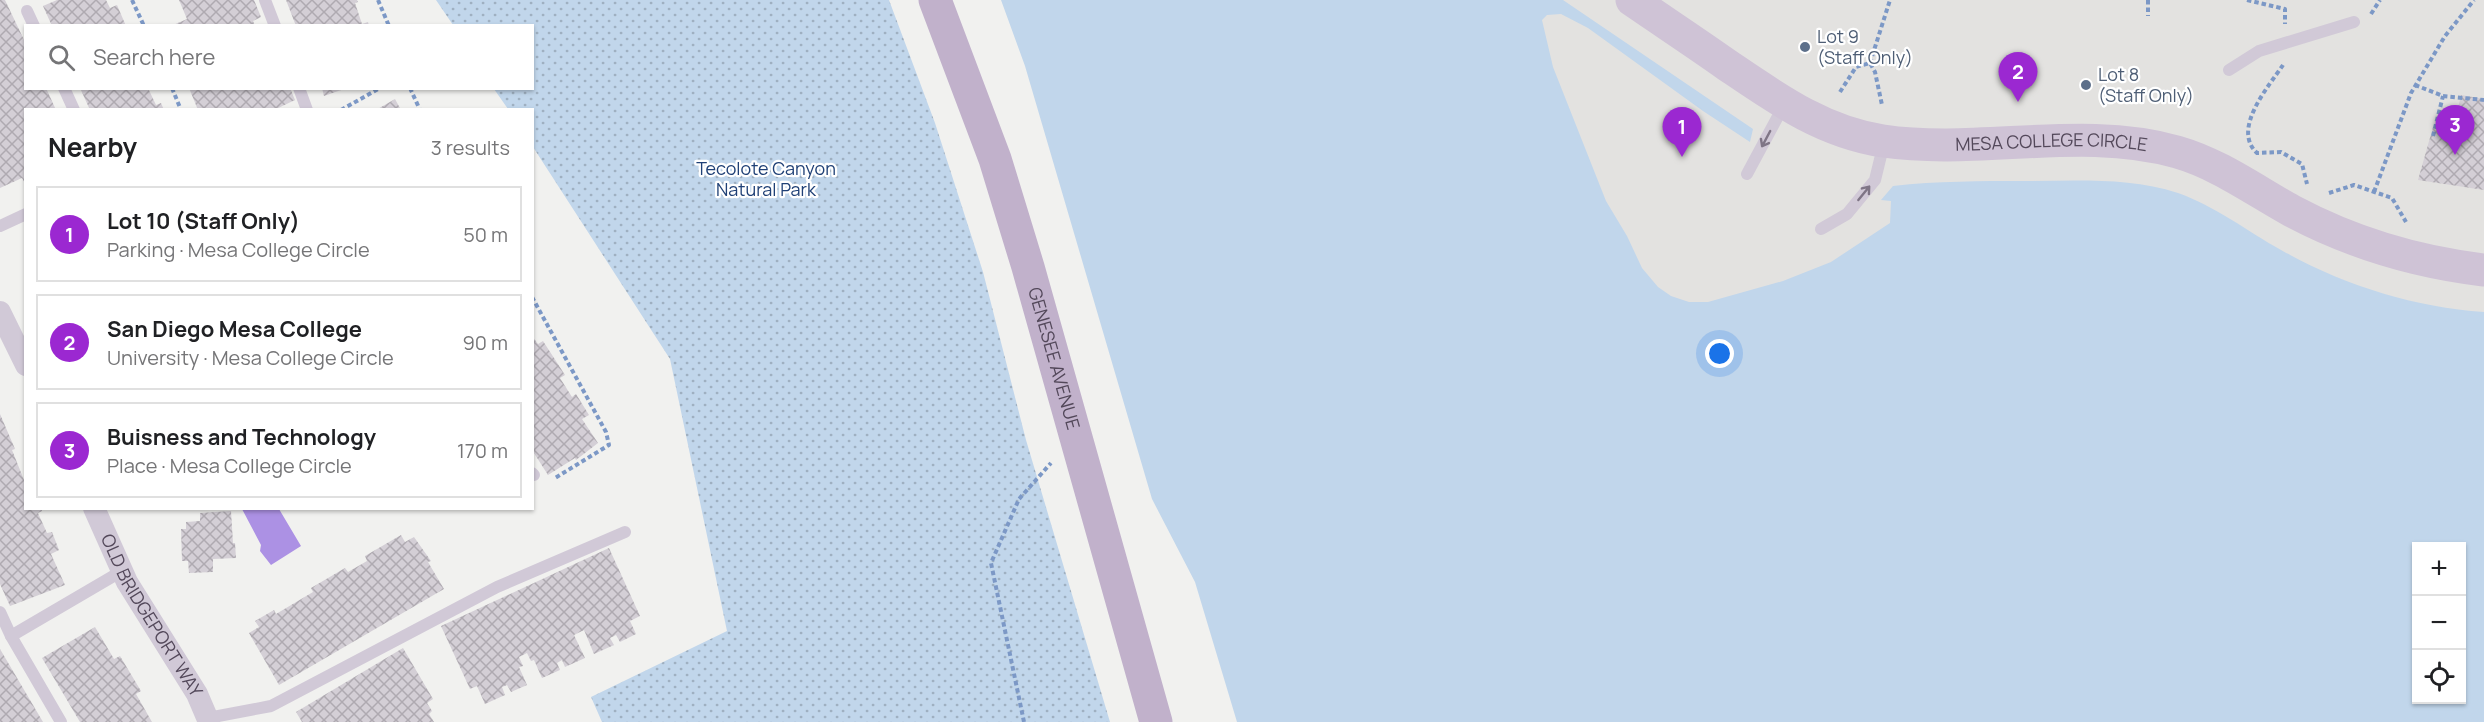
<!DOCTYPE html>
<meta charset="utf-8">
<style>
body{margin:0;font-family:Manrope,sans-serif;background:#f2f2f2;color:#202124}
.controls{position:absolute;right:18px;bottom:18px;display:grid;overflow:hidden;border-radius:0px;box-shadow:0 2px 4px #0004}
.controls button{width:54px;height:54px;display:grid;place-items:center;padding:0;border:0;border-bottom:2px solid #e0e0e0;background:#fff;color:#202124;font:30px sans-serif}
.you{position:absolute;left:1720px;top:354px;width:21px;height:21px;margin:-15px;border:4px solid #fff;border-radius:50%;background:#1a73e8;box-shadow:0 0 0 9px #1a73e833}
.badge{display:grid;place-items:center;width:39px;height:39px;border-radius:50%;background:#9b28d1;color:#fff;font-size:20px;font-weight:700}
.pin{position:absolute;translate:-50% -50px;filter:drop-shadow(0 2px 3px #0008)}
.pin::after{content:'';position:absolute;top:32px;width:21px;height:18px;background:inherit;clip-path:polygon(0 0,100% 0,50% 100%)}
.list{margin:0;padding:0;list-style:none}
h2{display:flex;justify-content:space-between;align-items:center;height:78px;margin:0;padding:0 24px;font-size:26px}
h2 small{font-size:20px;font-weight:400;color:#757577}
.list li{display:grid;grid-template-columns:39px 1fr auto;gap:18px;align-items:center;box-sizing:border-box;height:96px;margin:0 12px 12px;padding:0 12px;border:2px solid #e0e0e0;border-radius:0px}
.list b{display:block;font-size:22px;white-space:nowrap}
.list p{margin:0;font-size:20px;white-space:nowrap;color:#757577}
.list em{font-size:20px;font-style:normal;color:#757577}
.icon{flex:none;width:33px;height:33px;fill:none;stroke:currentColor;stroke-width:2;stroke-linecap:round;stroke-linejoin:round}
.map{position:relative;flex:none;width:2484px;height:722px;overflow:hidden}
.search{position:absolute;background:#fff;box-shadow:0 2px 4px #0004;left:24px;top:24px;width:510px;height:66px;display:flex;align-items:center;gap:15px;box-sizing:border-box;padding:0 21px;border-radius:0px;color:#757577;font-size:22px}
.panel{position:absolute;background:#fff;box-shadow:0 2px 4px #0004;left:24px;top:108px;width:510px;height:402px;border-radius:0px}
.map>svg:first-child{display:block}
.education{fill:#e3e2e0}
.grass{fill:#c1d6eb;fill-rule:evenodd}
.park{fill:url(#park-dots)}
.water{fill:#ac91e4}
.building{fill:url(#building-cross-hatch)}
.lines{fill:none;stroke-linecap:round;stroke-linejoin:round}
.path{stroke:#7c98c6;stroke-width:4;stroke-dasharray:4.5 3;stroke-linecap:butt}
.lane{stroke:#d1c9d7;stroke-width:12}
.street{stroke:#d1c9d7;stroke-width:22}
.secondary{stroke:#cfc3d6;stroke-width:33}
.primary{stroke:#c1b1cb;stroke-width:33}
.oneway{stroke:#7f7586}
.service-dot{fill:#5c6f8a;stroke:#fff;stroke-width:2}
.labels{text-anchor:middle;stroke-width:4.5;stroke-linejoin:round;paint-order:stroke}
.service-label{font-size:18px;fill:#4e5e75;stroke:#fff;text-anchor:start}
.street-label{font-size:18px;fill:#53485a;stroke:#fff}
.park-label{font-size:18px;fill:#1f4076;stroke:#fff}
</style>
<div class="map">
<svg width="2484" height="722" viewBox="0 0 2484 722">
<defs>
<pattern id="park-dots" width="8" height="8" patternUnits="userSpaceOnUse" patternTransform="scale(1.5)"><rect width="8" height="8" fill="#c1d6eb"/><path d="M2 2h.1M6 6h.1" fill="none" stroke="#9fb0c1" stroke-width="1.8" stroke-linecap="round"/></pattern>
<pattern id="building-cross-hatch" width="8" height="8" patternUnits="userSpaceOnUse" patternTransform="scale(1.5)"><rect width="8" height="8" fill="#d4cfd6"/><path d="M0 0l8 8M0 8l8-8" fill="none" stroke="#afaab1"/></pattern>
</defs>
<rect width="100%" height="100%" fill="#f1f1ef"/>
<path class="education" d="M1494,0H2484V316L1874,258L1717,320L1628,277Z"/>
<path class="grass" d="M1001,0H1563L1753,129L1750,142L1703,111L1588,28L1561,14L1547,15L1542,20L1553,67L1606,201L1627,236L1642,268L1658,287L1671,296L1689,302H1708L1783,281L1831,262L1890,223L1891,201L1881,200L1893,186C1937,181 1981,181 2025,181C2076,181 2128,177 2178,193C2215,206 2247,231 2281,250C2343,285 2413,307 2484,312V722H1237L1195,582L1152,499L1025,66ZM2416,546H2462V700H2416Z"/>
<path class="park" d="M436,0H889L935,123L983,272L1026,440L1110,722H602L591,697L727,631L670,359L533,147L532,110L508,109L494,89L532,88V26L453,25Z"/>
<path class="water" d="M242,509H279L301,546L271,565L260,551L261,545Z"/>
<g class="building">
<path d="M0,0H5L26,44V88H46L56,110H26V185L22,178L0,188Z"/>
<path d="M57,0H106L110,8L117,5L126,26H52L43,6Z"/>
<path d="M179,0H254L261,17L253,21L255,26H171L187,19Z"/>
<path d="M286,0H357L358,2L355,3L362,24L368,22L369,26H296Z"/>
<path d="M80,88H148L156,105L161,103L164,110H90Z"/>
<path d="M189,88H290L295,100L274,110H198Z"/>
<path d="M322,88H344V89L324,96Z"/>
<path d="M2461,95L2484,99V190L2418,180L2433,127L2453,130Z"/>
<path d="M395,99L401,110H376Z"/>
<path d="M532,336L538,344L543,341L565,375L560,378L572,397L576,394L589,415L582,419L598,443L576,460L575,458L548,475L532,450Z"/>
<path d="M0,414L15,449L12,450L24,480L26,479V508H41L42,511L38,513L47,533L52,532L59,550L51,554L65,585L10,606L0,584Z"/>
<path d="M231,511L233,543H235L236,558L213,559V572L189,573L188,561H182L181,529H186V522L200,521V513Z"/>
<path d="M401,535L405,542L414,537L431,561L428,562L444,589L279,685L249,633L259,627L255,621L274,610L276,614L313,592L311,588L345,568L348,572L367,561L365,556Z"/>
<path d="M609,548L640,616L630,621L636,634L620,642L616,635L610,638L614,645L594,654L584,630L574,635L585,658L565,667L562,660L557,663L560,670L542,678L534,660L531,661L527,653L519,657L523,666L519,667L527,685L511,692L507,685L502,687L505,695L485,704L477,686L470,689L441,626Z"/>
<path d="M95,627L114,659L120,656L141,691L136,694L152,722H80L42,658Z"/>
<path d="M403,648L433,699L427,703L432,711L429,714L434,722H302L296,712Z"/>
<path d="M0,649L43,722H0Z"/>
</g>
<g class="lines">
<g class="path">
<path d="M132,0L144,26"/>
<path d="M378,0L389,26"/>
<path d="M2148,0V16"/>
<path d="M2247,0L2285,9V24"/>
<path d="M2371,14L2380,0"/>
<path d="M1870,63L1890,0"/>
<path d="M2283,65C2269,86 2231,129 2257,153L2281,152L2302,164L2307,184"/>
<path d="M2415,85L2443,96L2484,100"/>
<path d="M172,88L181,110"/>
<path d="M410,88L420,110"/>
<path d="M1840,92L1856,67L1870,63L1875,72L1882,105"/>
<path d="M341,110L380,88"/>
<path d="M2433,136L2443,96"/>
<path d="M2374,192L2411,93L2445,36L2474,0"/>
<path d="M2329,193L2354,185L2392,198L2406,222"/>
<path d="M532,297L606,432L609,445L555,478"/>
<path d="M1024,722L991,563L1019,499L1051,463"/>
</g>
<g class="lane">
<path d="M265,0L275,26"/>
<path d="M27,11L34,26"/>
<path d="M2229,70L2259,51L2354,22"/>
<path d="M64,88L74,110"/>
<path d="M299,88L307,110"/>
<path d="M1747,174L1784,105"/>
<path d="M0,226L26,214"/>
<path d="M1821,229L1847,214L1875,180L1884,143"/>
<path d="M532,473L534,475"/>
<path d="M0,612L11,636L61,722"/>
<path d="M11,636L122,571"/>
<path d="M208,718L271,706L497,587L625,532"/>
</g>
<g class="street">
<path d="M0,312L26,365"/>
<path id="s1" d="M94,508L127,582L197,694L209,722"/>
</g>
<path class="secondary" id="s2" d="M1632,0C1664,22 1696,43 1727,65C1777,99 1823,132 1883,141C1979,155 2083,125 2177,152C2219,164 2254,190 2292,211C2352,243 2416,262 2484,270"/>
<path class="primary" id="s3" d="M935,0L995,159L1028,267L1156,722"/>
</g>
<defs><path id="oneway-shaft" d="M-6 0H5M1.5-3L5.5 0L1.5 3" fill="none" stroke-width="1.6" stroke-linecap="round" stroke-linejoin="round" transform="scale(1.5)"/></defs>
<g class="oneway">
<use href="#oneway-shaft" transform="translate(1766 139) rotate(118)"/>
<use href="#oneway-shaft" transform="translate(1864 193) rotate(-51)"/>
</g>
<g class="service-dot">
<circle cx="1805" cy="47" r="6"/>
<circle cx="2086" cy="85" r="6"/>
</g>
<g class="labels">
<g class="service-label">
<text x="1817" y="43">Lot 9<tspan x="1817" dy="21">(Staff Only)</tspan></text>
<text x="2098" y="81">Lot 8<tspan x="2098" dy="21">(Staff Only)</tspan></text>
</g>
<g class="street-label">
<text dy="6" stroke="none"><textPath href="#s2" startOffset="459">MESA COLLEGE CIRCLE</textPath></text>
<text dy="6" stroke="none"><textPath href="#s3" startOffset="378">GENESEE AVENUE</textPath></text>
<text dy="6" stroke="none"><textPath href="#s1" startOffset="122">OLD BRIDGEPORT WAY</textPath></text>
</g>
<g class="park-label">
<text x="766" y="175">Tecolote Canyon<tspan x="766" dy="21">Natural Park</tspan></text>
</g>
</g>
</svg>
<div class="controls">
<button>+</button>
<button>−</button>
<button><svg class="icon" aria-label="locate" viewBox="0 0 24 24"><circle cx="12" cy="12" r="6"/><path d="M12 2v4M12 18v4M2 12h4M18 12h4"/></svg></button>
</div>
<div class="you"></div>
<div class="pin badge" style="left:1682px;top:157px">1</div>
<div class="pin badge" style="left:2018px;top:102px">2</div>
<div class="pin badge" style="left:2455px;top:155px">3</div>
<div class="search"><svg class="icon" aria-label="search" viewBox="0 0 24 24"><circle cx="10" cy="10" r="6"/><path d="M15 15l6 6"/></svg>Search here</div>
<section class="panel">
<h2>Nearby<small>3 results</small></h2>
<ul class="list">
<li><span class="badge">1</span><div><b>Lot 10 (Staff Only)</b><p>Parking · Mesa College Circle</p></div><em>50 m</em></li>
<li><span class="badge">2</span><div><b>San Diego Mesa College</b><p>University · Mesa College Circle</p></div><em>90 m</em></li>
<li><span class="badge">3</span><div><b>Buisness and Technology</b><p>Place · Mesa College Circle</p></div><em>170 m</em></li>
</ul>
</section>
</div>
